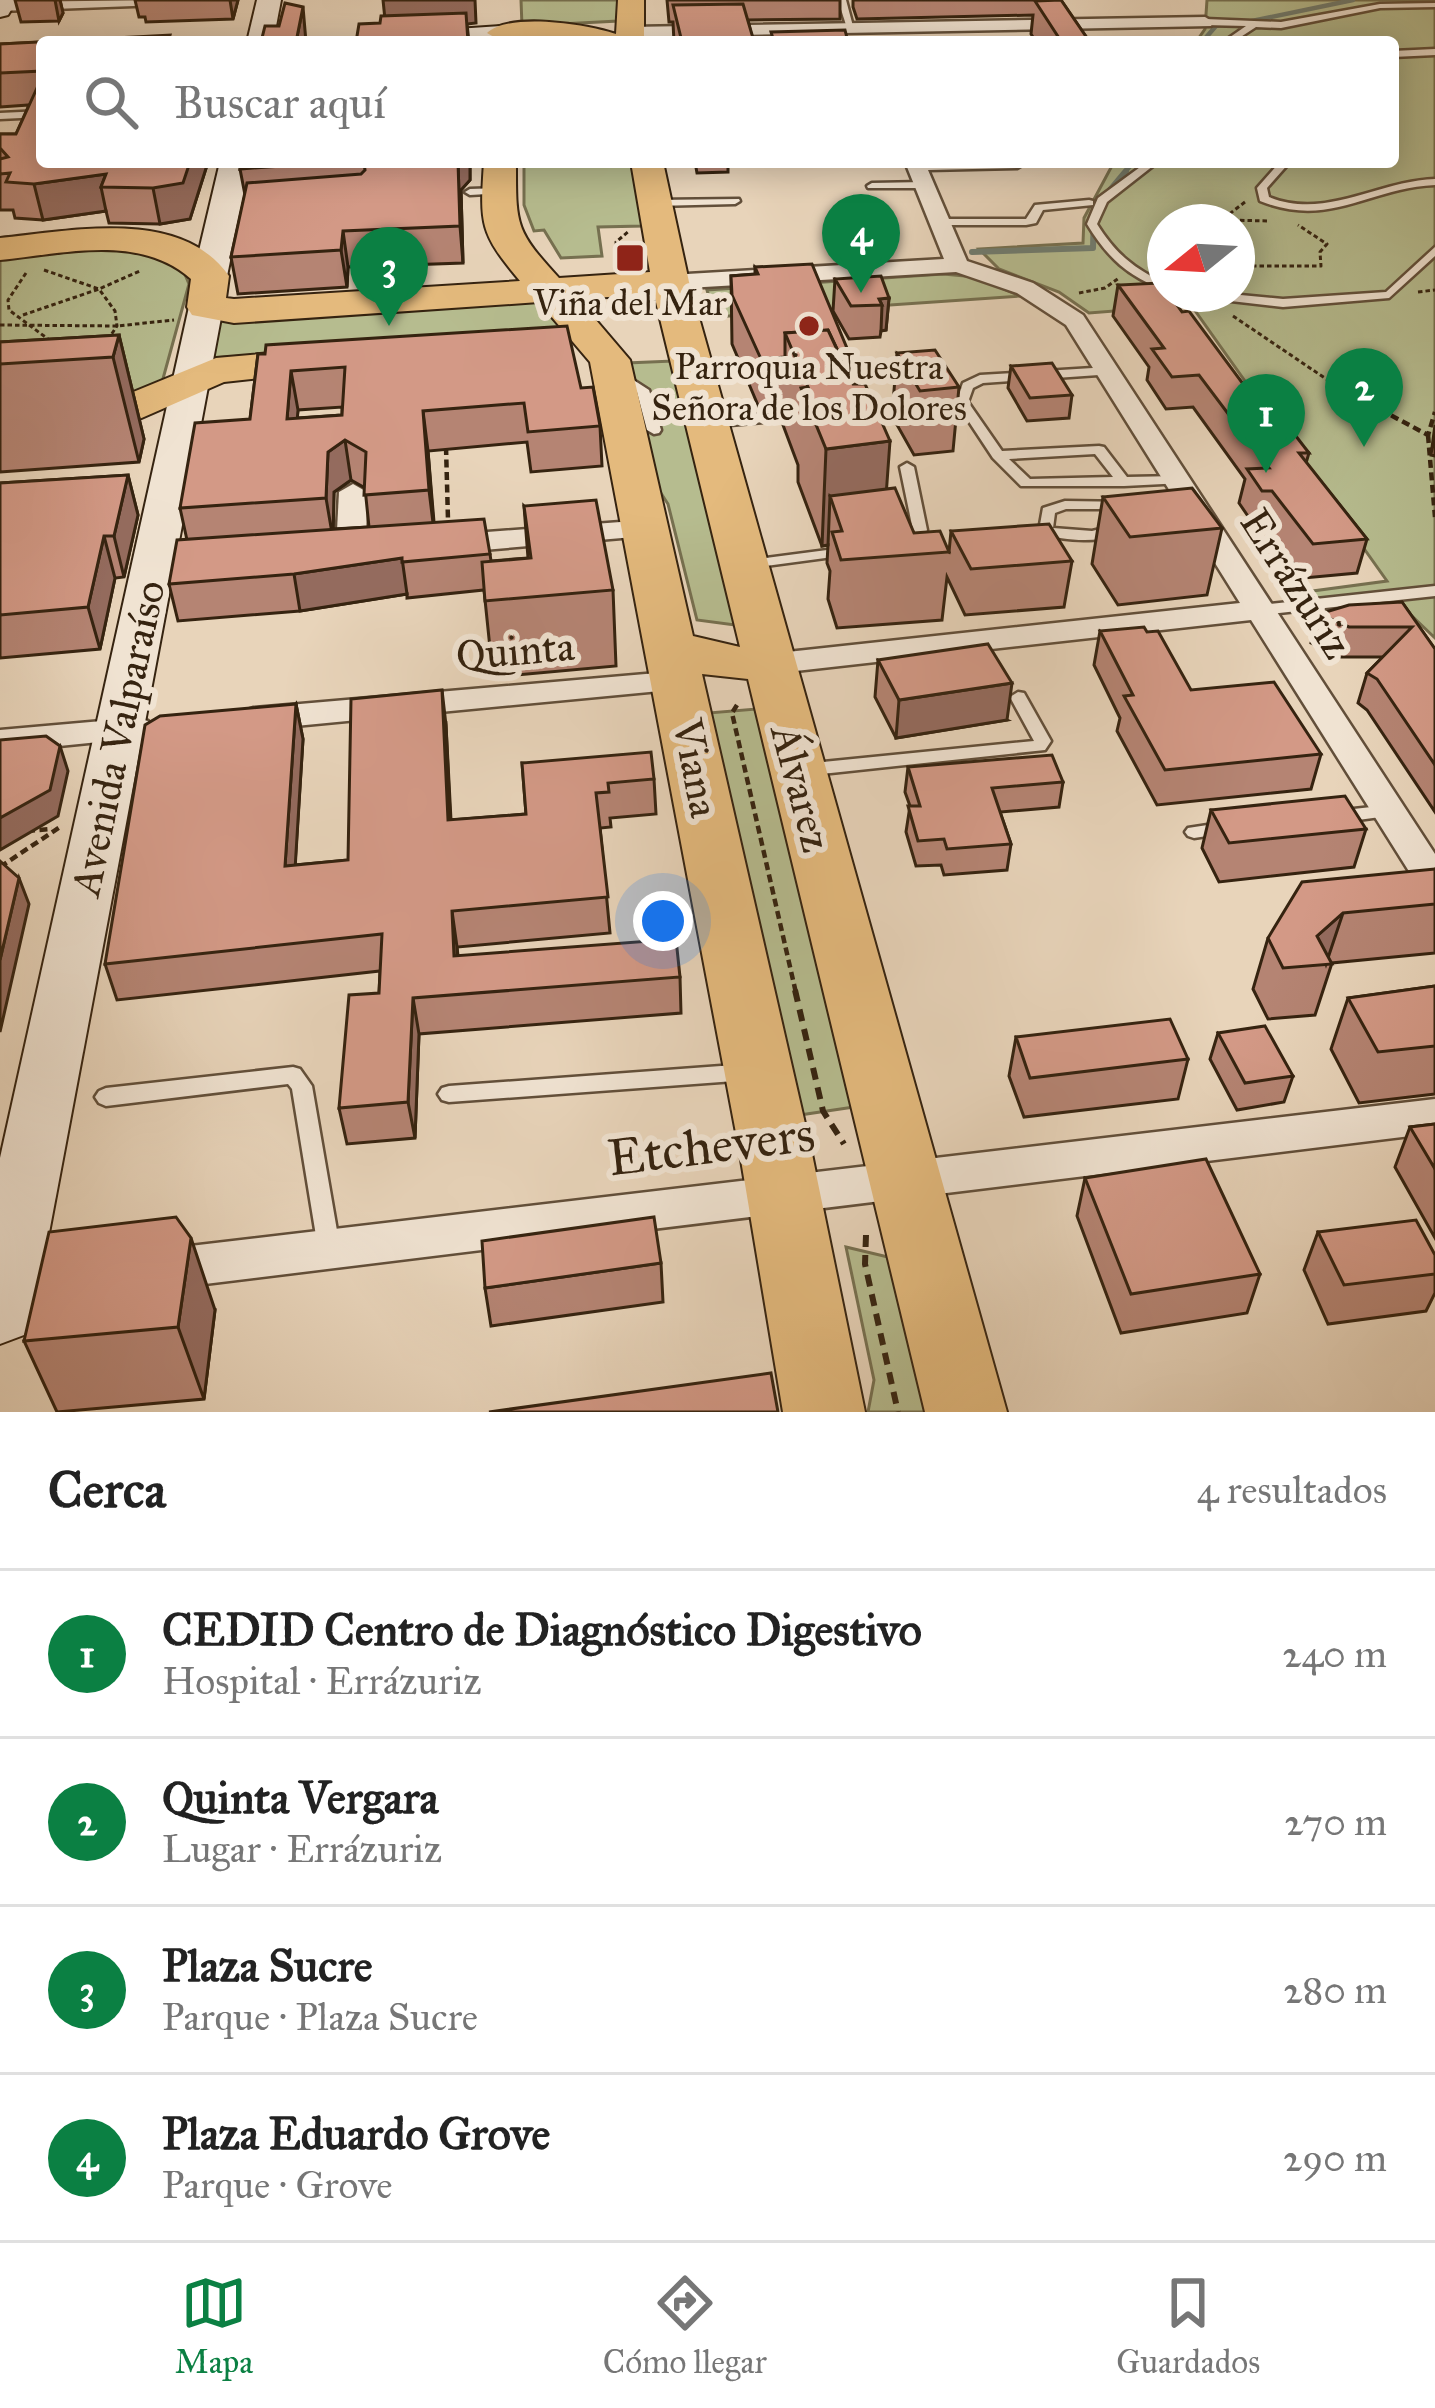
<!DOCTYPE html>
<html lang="es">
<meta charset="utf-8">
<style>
body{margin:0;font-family:"IM FELL Great Primer",serif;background:#f6f6f6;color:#222}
.compass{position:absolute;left:1147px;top:204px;width:108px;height:108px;border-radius:50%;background:#fff;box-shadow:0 6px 30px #0003;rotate:252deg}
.you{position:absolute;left:663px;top:921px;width:42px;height:42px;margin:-30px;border:9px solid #fff;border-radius:50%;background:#1a73e8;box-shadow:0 0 0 18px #1a73e833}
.badge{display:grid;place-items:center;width:78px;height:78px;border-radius:50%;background:#0b8043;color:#fff;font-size:39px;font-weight:700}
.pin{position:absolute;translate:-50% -99px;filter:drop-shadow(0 3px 6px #0008)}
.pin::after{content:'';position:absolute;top:63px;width:42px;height:36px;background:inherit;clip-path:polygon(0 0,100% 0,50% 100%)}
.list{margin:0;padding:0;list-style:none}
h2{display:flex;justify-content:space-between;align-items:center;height:156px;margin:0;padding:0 48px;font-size:51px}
h2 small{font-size:39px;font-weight:400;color:#767676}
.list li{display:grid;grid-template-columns:78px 1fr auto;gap:36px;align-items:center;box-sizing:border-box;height:168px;padding:0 48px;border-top:3px solid #e0e0e0}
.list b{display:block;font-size:45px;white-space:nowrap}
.list p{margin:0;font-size:39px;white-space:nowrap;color:#767676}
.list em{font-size:39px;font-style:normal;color:#767676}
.icon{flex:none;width:66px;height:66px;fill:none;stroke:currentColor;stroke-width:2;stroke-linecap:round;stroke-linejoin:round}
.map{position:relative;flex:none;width:1435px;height:1412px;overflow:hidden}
.search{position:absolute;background:#fff;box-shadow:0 6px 30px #0003;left:36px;right:36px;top:36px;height:132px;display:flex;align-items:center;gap:30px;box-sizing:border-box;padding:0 42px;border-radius:12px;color:#767676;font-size:45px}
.sheet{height:828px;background:#fff}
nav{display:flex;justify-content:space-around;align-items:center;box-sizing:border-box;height:168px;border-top:3px solid #e0e0e0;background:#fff;font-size:33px;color:#767676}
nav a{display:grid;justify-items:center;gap:6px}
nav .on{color:#0b8043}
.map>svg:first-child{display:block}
.green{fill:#b6bc8f;stroke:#767050;stroke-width:3;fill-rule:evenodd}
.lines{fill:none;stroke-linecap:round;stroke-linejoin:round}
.stream-far1{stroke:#707c70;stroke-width:4.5}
.stream{stroke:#707c70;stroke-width:6}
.lane-casing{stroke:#624f3a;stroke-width:5}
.street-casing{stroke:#624f3a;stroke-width:5}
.secondary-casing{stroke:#352310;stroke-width:4}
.primary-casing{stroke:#352310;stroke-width:4}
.path-far2{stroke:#352310;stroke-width:3;stroke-dasharray:4.5 3;stroke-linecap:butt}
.path-far1{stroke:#352310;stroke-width:4.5;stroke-dasharray:8 4.5;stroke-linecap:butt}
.path{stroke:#352310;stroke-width:6;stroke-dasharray:12 8;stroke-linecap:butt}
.lane{fill:#f0e3d2;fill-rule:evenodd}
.street{fill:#f0e3d2;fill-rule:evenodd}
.secondary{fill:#f0e3d2;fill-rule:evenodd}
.primary{fill:#e4ba7d;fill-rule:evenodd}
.wall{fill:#b58473;stroke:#352310;stroke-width:3;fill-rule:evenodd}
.shaded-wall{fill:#946b5e;stroke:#352310;stroke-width:3}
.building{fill:#d39986;stroke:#352310;stroke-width:3;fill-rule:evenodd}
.poi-dot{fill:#8f2418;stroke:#f0e3d2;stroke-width:4.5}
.labels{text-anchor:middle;stroke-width:12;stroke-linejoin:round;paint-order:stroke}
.far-poi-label{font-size:36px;fill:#352310;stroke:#f0e3d2}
.street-label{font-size:42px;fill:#352310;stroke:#f0e3d2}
.near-street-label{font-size:51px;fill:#352310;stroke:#f0e3d2}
</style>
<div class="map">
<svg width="1435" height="1412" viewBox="0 0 1435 1412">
<rect width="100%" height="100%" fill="#e8d4ba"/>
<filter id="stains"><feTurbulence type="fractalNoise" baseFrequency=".00167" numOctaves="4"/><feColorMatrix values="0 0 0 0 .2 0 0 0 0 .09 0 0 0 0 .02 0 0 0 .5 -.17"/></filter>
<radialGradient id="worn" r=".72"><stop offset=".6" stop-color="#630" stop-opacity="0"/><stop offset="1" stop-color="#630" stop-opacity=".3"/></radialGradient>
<g class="green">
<path d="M521,0H619L618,21L522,26Z"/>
<path d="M1207,0H1435V638L1413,617L1305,628L1283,595L1387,581L1191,305L1089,313L1059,292L999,269L979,249L1083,243L1084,218L1114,162H1393V42H1196L1205,29ZM1165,222H1237V294H1165Z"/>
<path d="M524,162H631L643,226L598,227L602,256L561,258L544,230L534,231L524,205Z"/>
<path d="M123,247L181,265L189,284L161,386L0,428V256Z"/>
<path d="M943,274L976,277L1020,296L715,317L707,290Z"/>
<path d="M534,299L568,334L211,358L220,318Z"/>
<path d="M673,361L735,625L697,620L668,504L648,473L627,363Z"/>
<path d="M756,709L854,1107L793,1116L708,713Z"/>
<path d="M846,1247L888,1257L927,1412H868L874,1380Z"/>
</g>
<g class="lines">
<g class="stream-far1">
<path d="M1247,22L1353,0"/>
<path d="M1202,42L1216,26L1230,23"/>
<path d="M1123,174L1134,162"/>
</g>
<path class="stream" d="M972,252L1093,248L1094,209L1126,171"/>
<g class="lane-casing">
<g id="lane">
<path d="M838,0H846L854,30L847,28Z"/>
<path d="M1435,3V7L1380,8L1281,28L1256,27L1233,42H1223L1246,26L1205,25L1201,22L1205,19L1281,22L1380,4Z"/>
<path d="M1435,49V55L1393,57V51Z"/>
<path d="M42,111V117L0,119V113Z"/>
<path d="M1147,162H1158L1107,202L1097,224C1115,253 1134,269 1165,283V290C1128,277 1107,257 1087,224L1098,198Z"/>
<path d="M1280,162H1290L1267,188L1269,197C1326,220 1377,181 1435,179V185C1367,188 1330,229 1260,201L1257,188Z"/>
<path d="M872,183L924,182L929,185L924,188H868L867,186Z"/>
<path d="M500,188L505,191L504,193L470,195L465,192L470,189Z"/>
<path d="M739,199L740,201L735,204L655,206L650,203L655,200Z"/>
<path d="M1089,200L1093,201V205L1043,210L1036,223L1026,225H940L935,222L940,219H1026L1035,205Z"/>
<path d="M1435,247V256L1389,298L1283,307L1196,297L1190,294H1230L1283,299L1386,292Z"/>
<path d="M1109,367L1113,368V374L983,383L973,388L968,402L1002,451L1099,446L1104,447L1127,477L1178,476L1185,480L1183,483L1124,486H1021L993,458L956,402L963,383L980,375ZM1095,454L1113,477L1030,479L1009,459Z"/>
<path d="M618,370L649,390L661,430L659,433L654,434L647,430L637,392L614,377L612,374Z"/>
<path d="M916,402L922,406L921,409L858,415L851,411L858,407Z"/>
<path d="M802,411L809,415L807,418L708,427L701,423L708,419Z"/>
<path d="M907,463L914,467L927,530L922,541L905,548L898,544L911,536L913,530L900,467Z"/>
<path d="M1065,501L1132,502L1142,510L1145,524C1117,543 1072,544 1041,533L1039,530L1043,508ZM1066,509H1124L1128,512L1130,522L1092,531L1053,528L1055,513Z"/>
<path d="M850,547L855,548L857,551L855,554L751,568L744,564L751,560Z"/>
<path d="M1435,586V596L1261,615L1253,610L1261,605Z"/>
<path d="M1018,692L1024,693L1051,741L1045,750L803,776L794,770L803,764L1034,741L1010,697Z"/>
<path d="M1389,805L1398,811L1395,815L1336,823L1330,821L1327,817L1330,813L1336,811Z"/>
<path d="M1227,822L1233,824L1236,828L1233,832L1194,838L1188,836L1185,832L1188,828Z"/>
<path d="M748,1064L755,1066L758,1072L755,1078L748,1080L449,1102L442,1100L438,1094L442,1088L449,1086Z"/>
<path d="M293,1067L300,1069L312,1086L340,1248L337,1255L329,1258L321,1255L318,1248L292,1089L288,1084L106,1106L99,1103L95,1097L99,1091L106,1088Z"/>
</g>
</g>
<g class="street-casing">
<g id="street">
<path d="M168,0L160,5L0,11L2,2Z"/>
<path d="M1205,17L1213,22L1211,26L630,37L621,32L630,27Z"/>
<path d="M905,162H1027L1017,168L928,170L967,261L1033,283L1083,315L1435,854V896L1422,892L1251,620L769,674L758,671L753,664L758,657L769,654L1240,603L1066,325L1017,293L956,272L670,289L659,282L670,275L944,259Z"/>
<path d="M353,484L367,492L366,550L351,559L336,550L339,492Z"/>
<path d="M647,520L661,529L657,535L448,553L433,544L448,535Z"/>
<path d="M680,671L691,674L696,681L691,688L253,730L241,726L236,719L241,712L253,708Z"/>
<path d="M136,718L148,721L153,729L148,737L0,752V730Z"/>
<path d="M1435,1099V1133L156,1290L140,1284L133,1270L140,1256L156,1250Z"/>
</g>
</g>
<g class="secondary-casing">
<g id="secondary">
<path d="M0,0H17L8,15L0,17Z"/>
<path d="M257,0H281L273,42H247Z"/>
<path d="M501,26L510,28L513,33L510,38L369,42L382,34Z"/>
<path d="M220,162H250L227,276L210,286L193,276Z"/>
<path d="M206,297L218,300L223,307L34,1313L24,1335L0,1344V1158L189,307L194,300Z"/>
</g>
</g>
<g class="primary-casing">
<g id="primary">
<path d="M618,0H644V42L501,41L487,33C509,12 588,24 616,34Z"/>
<path d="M484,162H516C516,226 515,230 559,278L650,272L631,162H663L689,282L1007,1412H925L748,679L702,674L812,1154L865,1412H783L740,1154L590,362L539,302L234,323L192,315L187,307L191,279C139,233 63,254 0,260V238C70,231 181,207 229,276L226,298L234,299L520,281C479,232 480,224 484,162ZM654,294L740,647L693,636L630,360L578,299Z"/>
<path d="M328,348L342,351L348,360L342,369L224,382L105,434L0,447V421L82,413L216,358Z"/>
</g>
</g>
<g class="path-far2">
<path d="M1245,202L1228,215L1229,220L1269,221"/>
<path d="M619,261L616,242L629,231"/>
<path d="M1237,266H1321L1320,252L1327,244L1298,225"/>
<path d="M44,270L99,289L140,271"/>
<path d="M26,273L8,300L9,310L52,342"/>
<path d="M1418,292L1435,290"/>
<path d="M1079,293L1105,288L1119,278"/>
<path d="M23,315L99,289L115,311L117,326L109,338"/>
<path d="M1233,316L1341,389"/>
<path d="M0,325L117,326L174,320"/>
</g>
<g class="path-far1">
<path d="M1336,386L1428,435L1435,412"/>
<path d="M1428,435L1435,517"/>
<path d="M446,447L448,520"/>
<path d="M737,705L732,713L796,993"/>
<path d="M27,831L52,829"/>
<path d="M0,867L60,827"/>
</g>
<g class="path">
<path d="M795,990L823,1111L844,1144"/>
<path d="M866,1235L865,1264L898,1412"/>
</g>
<use href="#lane" class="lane"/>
<use href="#street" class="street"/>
<use href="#secondary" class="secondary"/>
<use href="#primary" class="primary"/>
</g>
<g class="wall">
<path d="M15,0H60L63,13L59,21L21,22Z"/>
<path d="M135,0H238L233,19L146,22L145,17H139Z"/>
<path d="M667,0H840V19L748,20L753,42H674L673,22H669Z"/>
<path d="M853,0H1061L1087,38L1086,42H1036L1031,34L1033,15L857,19L853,7Z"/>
<path d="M42,42V162H208L190,219L160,224L109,223L106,211L43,220L15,218L13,210H0V134H16L29,105L0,107V44Z"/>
<path d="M242,162H470V180L461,190L463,263L348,267L347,287L238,294L231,257L245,195L240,169Z"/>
<path d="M695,162H728V172L697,173Z"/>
<path d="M755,267L849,353L848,372L887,489L914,533L949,552L951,531L1072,561L1064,607L965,615L947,577L942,620L837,628L828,599L830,571L827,563L828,545L822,546L798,482V465L783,425V408L760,410L732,344L731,276L755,274Z"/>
<path d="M835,279L889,298L886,330L881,331L880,337L849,339L833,311Z"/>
<path d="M1118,285L1165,294L1243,384L1309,453L1306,463L1367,539L1357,573L1304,578L1264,524L1254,525L1239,503L1245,479L1193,407L1166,409L1147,380L1149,367L1113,316Z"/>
<path d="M119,335L144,439L139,462L0,472V342Z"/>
<path d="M897,353L959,387L953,451L914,455L892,416Z"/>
<path d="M258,354L581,388L600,426L602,466L531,472L527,442L428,451L434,522L490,554L491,561L528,558L524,506L613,590L616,666L493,677L484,590L407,598V594L300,611L178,621L169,584L187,540L180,508L250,419ZM342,407V415L297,418L298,410ZM351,480L365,488L369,527L333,529L334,492Z"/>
<path d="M1011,366L1072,395L1069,418L1027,421L1008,388Z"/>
<path d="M1435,425V456L1431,455Z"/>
<path d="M128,475L138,515L124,577L115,578L100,649L0,658V483Z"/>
<path d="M1103,497L1222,528L1207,595L1118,605L1092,564Z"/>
<path d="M1402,602L1435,649V812L1367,710L1358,703L1367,673L1383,657H1340L1311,643L1319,614Z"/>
<path d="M1100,631L1191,690L1321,754L1311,789L1157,805L1117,731L1120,718L1094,665Z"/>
<path d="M878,660L1007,720L896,738L875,697Z"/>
<path d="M296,704L303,739L295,865L348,860L446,725L451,820L526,814L522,763L654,779L656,814L610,818L611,827L600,828L610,933L457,947L458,956L680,977L681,1013L419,1034L415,1138L347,1144L339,1108L379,993L380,971L117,1000L105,964Z"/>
<path d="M908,767L1063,782L1059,807L1000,812L1011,844L1007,870L944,875L941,865L916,866L906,832L910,806L905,792Z"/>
<path d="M1211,810L1366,829L1354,867L1219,882L1202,848Z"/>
<path d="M1435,869V953L1332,963L1315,1015L1268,1019L1253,989L1268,938Z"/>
<path d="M1435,986V1094L1359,1103L1331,1049L1348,998Z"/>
<path d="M1218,1033L1293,1076L1284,1102L1237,1110L1210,1059Z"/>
<path d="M1016,1037L1188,1059L1178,1099L1024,1117L1009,1076Z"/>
<path d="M1435,1124V1238L1395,1167L1410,1127Z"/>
<path d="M1085,1178L1260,1274L1247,1313L1121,1333L1077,1216Z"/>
<path d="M1318,1232L1435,1255V1293L1426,1311L1328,1324L1304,1270Z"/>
<path d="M661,1263L663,1302L491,1326L485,1288Z"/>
<path d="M215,1310L204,1399L57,1412L24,1341Z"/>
</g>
<g class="shaded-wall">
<path d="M55,0H60L63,13L59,21Z"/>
<path d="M230,0H238L233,19Z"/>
<path d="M383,0H475L476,23L467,24L469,42L386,29Z"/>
<path d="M303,7L306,42H296Z"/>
<path d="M190,162H208L190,219L160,224L153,188Z"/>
<path d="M458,162H470V180L461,190L463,263L460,226Z"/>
<path d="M106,174L101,187L106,211L43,220L34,184Z"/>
<path d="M343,231L348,267L347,287L341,250Z"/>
<path d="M889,298L886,330L881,331L882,305L879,299Z"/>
<path d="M119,335L144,439L139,462L113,357Z"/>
<path d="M291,371L298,410L294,458L287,419Z"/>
<path d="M423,411L428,451L434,531L429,490Z"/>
<path d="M345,440L351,480L334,492L333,539L326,498L328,452Z"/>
<path d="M890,441L883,538L830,496L828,545L822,546L826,449Z"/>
<path d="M128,475L138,515L124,577L114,536Z"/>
<path d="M104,536L115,578L100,649L88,607Z"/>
<path d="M402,558L407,594L300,611L294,574Z"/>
<path d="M1012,683L1007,720L896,738L899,700Z"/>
<path d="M442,690L446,725L452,856L448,820Z"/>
<path d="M296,704L303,739L293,902L285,866Z"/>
<path d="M60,746L68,771L58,816L0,850V818Z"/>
<path d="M19,878L29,904L0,1032V960Z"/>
<path d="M452,911L457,947L459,992L454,956Z"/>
<path d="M1343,913L1326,964L1317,936Z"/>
<path d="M413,998L419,1034L415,1138L408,1102Z"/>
<path d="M191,1238L215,1310L204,1399L178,1327Z"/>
</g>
<g class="building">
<path d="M1061,0L1087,38H1059L1035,1Z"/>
<path d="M285,3L303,7L296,42H261L265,26H279Z"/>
<path d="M743,4L753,38L704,39L705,42H682L673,5Z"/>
<path d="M466,13L468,42H356L359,24L380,23L381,16Z"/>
<path d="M845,30L848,42H774L771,32Z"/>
<path d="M170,35L168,42H42V71L0,73V44Z"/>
<path d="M42,77V162H190L183,183L153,188L101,187L106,174L34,184L6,182L10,173L0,174V159L8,157L0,148V134H16Z"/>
<path d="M242,162H338L240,169Z"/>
<path d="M360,162H458L460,226L343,231L341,250L231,257L247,183L361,174L365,170L364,163Z"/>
<path d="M812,264L849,353H839L828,330L785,333V357L761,359L732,295L731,276L758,274L755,267Z"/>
<path d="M881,276L889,298L879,299L882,305L851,306L835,279Z"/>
<path d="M1160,283L1165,289V294H1169L1182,312L1189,311L1243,384L1253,383L1282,418L1309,453H1299L1367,539L1313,544L1272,491H1262L1247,469L1269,468L1199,375L1172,377L1152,349L1164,348L1118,285Z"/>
<path d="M567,326L581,388L593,387L600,426L528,432L524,403L423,411L429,490L364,495L366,452L345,440L328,452L326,498L180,508L195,423L250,419L258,354H265L266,345ZM345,367L342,415L287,419L291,371Z"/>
<path d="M828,330L853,384H865L890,441L826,449L801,388L808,387L785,333Z"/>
<path d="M119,335L113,357L0,364V342Z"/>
<path d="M935,350L959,387L920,391L897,353Z"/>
<path d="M1052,363L1072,395L1030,398L1011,366Z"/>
<path d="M128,475L114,536H104L88,607L0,615V483Z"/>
<path d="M895,488L914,533L940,531L949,552L841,560L832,532L842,531L830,496Z"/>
<path d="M1192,488L1222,528L1130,537L1103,497Z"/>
<path d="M596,500L613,590L485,601L482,562L531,558L524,506Z"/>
<path d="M484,519L490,554L402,562V558L294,574L169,584L177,540Z"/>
<path d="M1049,524L1072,561L971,569L951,531Z"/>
<path d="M1402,602L1435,649V765L1377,679L1367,673L1412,627H1349L1319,614L1349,605Z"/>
<path d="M1144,627L1147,632L1158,631L1191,690L1274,682L1321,754L1165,770L1124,696L1133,695L1100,631Z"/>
<path d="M988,644L1012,683L899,700L878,660Z"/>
<path d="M442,690L448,820L526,814L522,763L651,752L654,779L608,783L609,792L596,793L608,897L452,911L454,956L676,939L680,977L413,998L408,1102L339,1108L349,995L379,993L382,934L105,964L145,725L160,716L296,704L285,866L348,860L351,699Z"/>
<path d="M46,736L60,746L50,790L0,818V740Z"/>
<path d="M1052,755L1063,782L992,788L1011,844L947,849L944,839L918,841L908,806H920L908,767Z"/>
<path d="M1345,796L1366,829L1229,843L1211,810Z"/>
<path d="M0,861L19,878L0,960Z"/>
<path d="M1435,869V904L1343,913L1317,936L1332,964L1283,968L1268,938L1302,882Z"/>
<path d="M1435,986V1046L1378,1052L1348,998Z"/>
<path d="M1170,1019L1188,1059L1030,1078L1016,1037Z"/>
<path d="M1265,1026L1293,1076L1245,1083L1218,1033Z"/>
<path d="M1435,1124V1169L1410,1127Z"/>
<path d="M1206,1159L1260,1274L1131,1294L1085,1178Z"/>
<path d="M176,1217L191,1238L178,1327L24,1341L49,1232Z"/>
<path d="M654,1217L661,1263L485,1288L482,1241Z"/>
<path d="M1416,1220L1435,1255V1274L1344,1285L1318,1232Z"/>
<path d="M771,1373L778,1412H489Z"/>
</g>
<g class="poi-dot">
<rect x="615" y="243" width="30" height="30" rx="6"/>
<circle cx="809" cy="326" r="12"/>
</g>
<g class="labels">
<g class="far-poi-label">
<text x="630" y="315">Viña del Mar</text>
<text x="809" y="379">Parroquia Nuestra<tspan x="809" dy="41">Señora de los Dolores</tspan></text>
</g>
<g class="street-label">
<text transform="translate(1297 583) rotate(57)" y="15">Errázuriz</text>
<text transform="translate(515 650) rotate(-5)" y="15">Quinta</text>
<text transform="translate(117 738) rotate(-78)" y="15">Avenida Valparaíso</text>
<text transform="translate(697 768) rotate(79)" y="15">Viana</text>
<text transform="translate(802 788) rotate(75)" y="15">Álvarez</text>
</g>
<g class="near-street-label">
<text transform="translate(711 1145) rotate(-7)" y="18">Etchevers</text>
</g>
</g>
<rect width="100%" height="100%" filter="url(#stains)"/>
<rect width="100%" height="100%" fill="url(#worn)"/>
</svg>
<svg class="compass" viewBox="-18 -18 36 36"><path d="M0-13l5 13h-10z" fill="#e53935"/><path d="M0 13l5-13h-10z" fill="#767676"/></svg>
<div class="you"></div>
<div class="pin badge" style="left:1266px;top:473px">1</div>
<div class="pin badge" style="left:1364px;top:447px">2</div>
<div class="pin badge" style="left:389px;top:326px">3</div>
<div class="pin badge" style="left:861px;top:293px">4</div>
<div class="search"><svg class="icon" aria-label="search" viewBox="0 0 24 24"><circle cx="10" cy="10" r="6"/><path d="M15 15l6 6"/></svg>Buscar aquí</div>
</div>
<section class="sheet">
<h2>Cerca<small>4 resultados</small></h2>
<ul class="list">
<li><span class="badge">1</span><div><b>CEDID Centro de Diagnóstico Digestivo</b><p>Hospital · Errázuriz</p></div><em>240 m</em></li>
<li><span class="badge">2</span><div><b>Quinta Vergara</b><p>Lugar · Errázuriz</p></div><em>270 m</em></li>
<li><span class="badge">3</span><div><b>Plaza Sucre</b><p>Parque · Plaza Sucre</p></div><em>280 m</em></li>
<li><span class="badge">4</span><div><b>Plaza Eduardo Grove</b><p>Parque · Grove</p></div><em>290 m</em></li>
</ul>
</section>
<nav>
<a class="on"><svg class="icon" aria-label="map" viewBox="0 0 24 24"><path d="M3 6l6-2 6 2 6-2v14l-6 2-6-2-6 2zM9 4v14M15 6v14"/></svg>Mapa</a>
<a><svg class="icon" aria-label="directions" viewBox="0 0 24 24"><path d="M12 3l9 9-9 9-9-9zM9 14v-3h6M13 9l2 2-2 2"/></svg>Cómo llegar</a>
<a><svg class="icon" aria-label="saved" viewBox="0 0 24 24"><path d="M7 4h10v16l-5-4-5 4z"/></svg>Guardados</a>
</nav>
